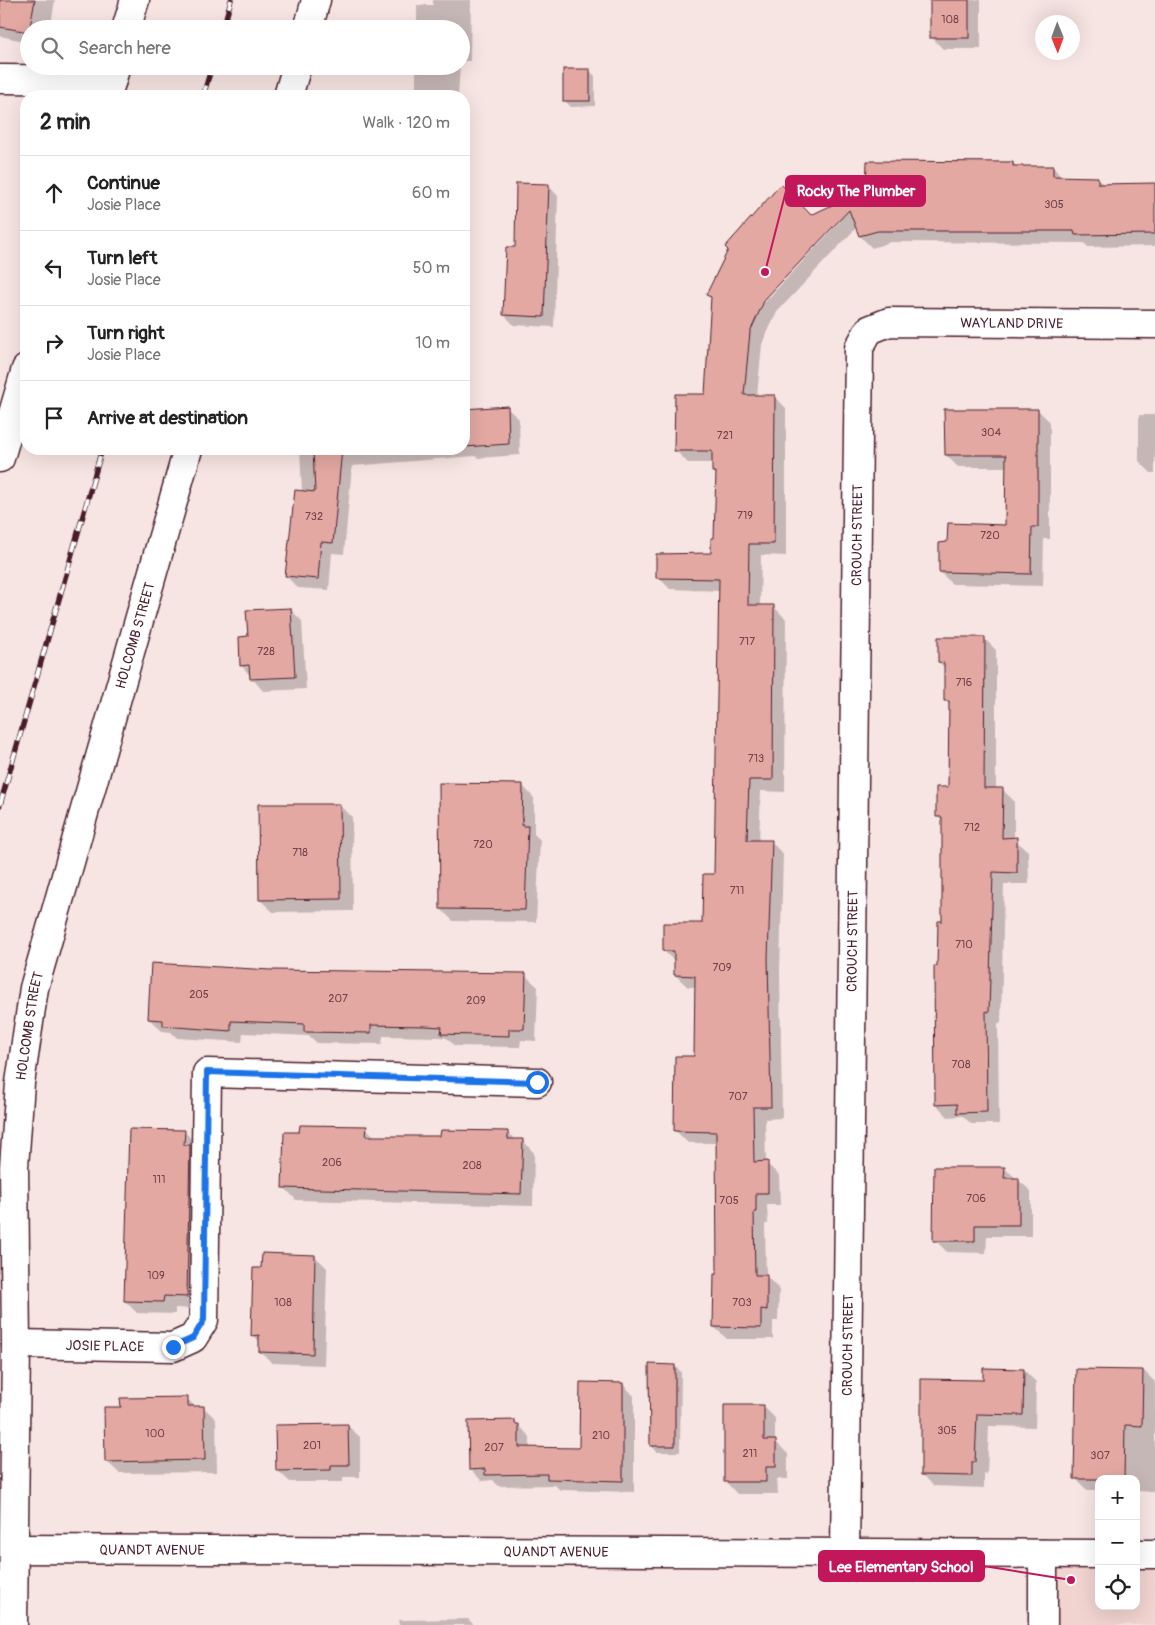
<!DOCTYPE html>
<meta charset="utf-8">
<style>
body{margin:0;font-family:Pangolin,sans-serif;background:#f2f2f2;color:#222}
.controls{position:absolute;right:15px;bottom:15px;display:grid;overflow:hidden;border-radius:10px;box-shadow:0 5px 20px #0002}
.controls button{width:45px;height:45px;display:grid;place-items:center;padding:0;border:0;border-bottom:1px solid #e0e0e0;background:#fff;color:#222;font:25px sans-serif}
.compass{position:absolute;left:1035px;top:15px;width:45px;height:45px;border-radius:50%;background:#fff;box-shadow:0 5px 20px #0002;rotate:179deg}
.stop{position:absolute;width:15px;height:15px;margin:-11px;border:4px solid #1a73e8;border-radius:50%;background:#fff}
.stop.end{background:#1a73e8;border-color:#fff;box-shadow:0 1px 5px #0008}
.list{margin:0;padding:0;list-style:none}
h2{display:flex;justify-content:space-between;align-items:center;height:65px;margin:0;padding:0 20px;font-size:21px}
h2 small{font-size:16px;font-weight:400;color:#767676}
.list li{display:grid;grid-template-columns:32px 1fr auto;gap:15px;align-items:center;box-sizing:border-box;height:75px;padding:0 20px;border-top:1px solid #e0e0e0}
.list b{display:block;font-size:19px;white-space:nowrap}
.list p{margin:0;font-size:16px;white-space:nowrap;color:#767676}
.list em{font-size:16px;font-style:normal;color:#767676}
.icon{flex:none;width:28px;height:28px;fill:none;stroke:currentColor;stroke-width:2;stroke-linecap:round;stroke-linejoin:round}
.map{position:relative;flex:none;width:1155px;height:1625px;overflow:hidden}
.search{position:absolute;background:#fff;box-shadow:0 5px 20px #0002;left:20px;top:20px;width:450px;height:55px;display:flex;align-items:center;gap:12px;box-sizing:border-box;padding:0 18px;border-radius:28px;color:#767676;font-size:19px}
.panel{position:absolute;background:#fff;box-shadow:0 5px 20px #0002;left:20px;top:90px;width:450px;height:365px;border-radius:20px}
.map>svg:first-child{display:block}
.built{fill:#f1d3d0}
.shadow{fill:#0003;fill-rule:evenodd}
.building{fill:#e3a8a2;stroke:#4a1f2b}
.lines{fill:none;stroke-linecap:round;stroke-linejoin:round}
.minor-casing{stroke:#4a1f2b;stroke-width:31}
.tertiary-casing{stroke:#4a1f2b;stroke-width:31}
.minor{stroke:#fff;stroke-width:28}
.tertiary{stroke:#fff;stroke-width:28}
.rail-casing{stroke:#4a1f2b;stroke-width:5.5}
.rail{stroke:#fff;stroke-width:4;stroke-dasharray:11;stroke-linecap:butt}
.route{stroke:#1a73e8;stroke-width:6}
.labels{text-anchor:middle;stroke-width:5;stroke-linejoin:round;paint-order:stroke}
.number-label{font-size:11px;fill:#704149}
.street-label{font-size:14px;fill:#4a1f2b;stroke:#fff}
.leader{fill:none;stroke:#c2185b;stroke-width:2}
.callout-dot{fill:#c2185b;stroke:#fff;stroke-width:2}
.callout{fill:#c2185b;stroke:#c2185b;stroke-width:2}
.callout-label{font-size:15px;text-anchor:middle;font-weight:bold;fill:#fff}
</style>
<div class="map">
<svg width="1155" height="1625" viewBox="0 0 1155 1625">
<rect width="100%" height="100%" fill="#f7e5e3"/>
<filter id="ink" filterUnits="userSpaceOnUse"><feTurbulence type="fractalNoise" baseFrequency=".02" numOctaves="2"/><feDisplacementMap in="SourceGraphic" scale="10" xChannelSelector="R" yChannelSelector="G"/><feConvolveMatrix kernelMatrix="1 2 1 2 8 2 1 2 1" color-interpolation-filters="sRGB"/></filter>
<g filter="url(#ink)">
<path class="built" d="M1043,1554H1099V1606H1136V1554H1155V1625H1043Z"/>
<g class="shadow">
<path d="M0,0H55L51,24H45L44,29H29V42L0,36Z"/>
<path d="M433,0H471L470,61H461V29H417V5H433Z"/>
<path d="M931,0H981V49H943L931,37Z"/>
<path d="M416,66H460L458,96H395H416Z"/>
<path d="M589,70L595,76V106L571,107L565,101Z"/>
<path d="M1013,163L1017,167H1053L1063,178L1098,179L1104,185H1155V246L1088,247L1084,243L890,242L872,248L860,236L857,227L777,312L762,344L757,396H774L786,408V556L761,555L760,607H774L786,619L785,792L761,791L759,841L771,842L783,854L780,971L782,1118L765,1119L766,1163L779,1175L780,1205H767L768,1224H765L766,1276L779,1289L778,1321H773V1339H727L714,1327L718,1276V1143H688L675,1130L696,1058V987H688L675,975V962L664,951L703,925L715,875L720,591L670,589L658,577L712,555L716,540L717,475L713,472V463H688L676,451L706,395L713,299L708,295L811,217ZM837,220H841L762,305L760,303Z"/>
<path d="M548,185L558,196L554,327L514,325L504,315L516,249Z"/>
<path d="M507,408L519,419L520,455L478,458L475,456L352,466L344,554L332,553L329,590L298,588L286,576L302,492L300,449H464V412Z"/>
<path d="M1038,410L1050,422V539H1044L1043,586L952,584L940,572L949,544L1006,526L1007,467H958L946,455Z"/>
<path d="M1139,415H1155V473H1151L1139,461Z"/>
<path d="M290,609L302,621L306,689L263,691L241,665L249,637Z"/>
<path d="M984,638L996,650V789H1002L1014,801V839L1028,851L1029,884H1004L1001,1023H998L999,1124H971L963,1116L948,1117L936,1104L938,968L943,922L944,823L938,817L949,789L950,705L945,700V668L939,662Z"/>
<path d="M522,785L534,798V834L540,840L536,922L453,921L441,909Z"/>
<path d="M339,805L352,817L353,911L273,912L260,900Z"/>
<path d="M271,972L525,975L538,987L536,1041L521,1040L520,1047L455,1046L447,1038L438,1037L383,1036L382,1044L317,1043L309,1036L243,1033L242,1042L177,1038L171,1032L162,1031L149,1019Z"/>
<path d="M366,1128L375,1137H441L507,1132L516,1140H522L534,1153L533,1206L296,1200L284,1187L300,1133Z"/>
<path d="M184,1131L196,1144L199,1309L175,1308V1314L137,1313L125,1301ZM183,1141H185V1151Z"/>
<path d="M1004,1168L1031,1191V1236H987L986,1253L947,1252L935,1240Z"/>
<path d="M315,1256L327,1268L324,1365L272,1363L260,1351V1342L253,1335L263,1270Z"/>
<path d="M675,1366L681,1372L680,1452H657L651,1446Z"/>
<path d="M1024,1370L1036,1382L1035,1427L989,1426L987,1474H984V1488L934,1486L922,1474L984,1381Z"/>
<path d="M1078,1371H1144L1155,1382V1492L1136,1491V1479H1099V1490H1087L1075,1478Z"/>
<path d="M623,1384L634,1396V1492L560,1490L555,1485L498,1486L493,1480L482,1481L470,1469L515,1421L530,1437V1448L580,1450Z"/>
<path d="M187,1399L196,1407H203L216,1419L217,1472L119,1473L106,1461L122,1408Z"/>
<path d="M763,1406L775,1418V1441L788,1454V1479H777L778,1494H737L725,1481Z"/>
<path d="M347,1425L360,1437V1477H343V1482H290L277,1470Z"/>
<path d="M468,1619L474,1625H399L398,1620Z"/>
</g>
<g class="building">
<path d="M0,0H35L29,32L0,27Z"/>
<rect x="930" y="0" width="39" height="38"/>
<rect x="563" y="69" width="27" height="32"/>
<path d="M867,161L1013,162V166H1053V176L1098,177V184L1155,183V234L1075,235L1074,231H878L859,236L849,210L765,299L750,332L744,395H775L774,544H749L748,605H774L773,780H749L747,840H772L768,958L771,1107H753L754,1162L768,1161V1193H756V1212H754L755,1275H767V1310L761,1309V1328L713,1327L714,1274H717L716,1132L674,1131L675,1056H694L695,976L674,975V951H663V923H702L703,874H714L719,579L656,578V554L711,553V538H714L716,472H712V451H674L675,394H705L711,297L706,295L728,250L725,247L781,184L811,215L866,189Z"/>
<path d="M516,183L549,184L544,317L503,315L506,247H515Z"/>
<path d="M508,406L509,444L464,447V409Z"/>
<path d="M944,409H1038V527H1032L1031,574L939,572V543L947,542L948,523L1005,525L1006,455H945Z"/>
<path d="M313,449H342L333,543L321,542L318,579L285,576L295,490L315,492Z"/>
<path d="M291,608L295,677L250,679L249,665L240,666L239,637L248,636L246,610Z"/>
<path d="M938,637H985L984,788H1003L1002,838L1017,837V873L993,872L989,1012L986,1011L987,1112L957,1113V1104L935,1105L934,966H937L938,921H942V817H936V787H948L949,701H944V663L938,662Z"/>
<path d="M439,783L523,784L522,826H528L525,910L440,909Z"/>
<path d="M258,804H340L341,899L259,900Z"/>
<path d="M151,963L271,970L526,973L524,1029H509V1036L441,1034L442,1027L425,1026L371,1025V1033L304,1032V1024L231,1021V1031L163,1026V1020L148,1019Z"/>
<path d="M300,1125L367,1126L366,1136H440L441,1130L508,1131V1139H523L521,1194L282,1188L284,1132H299Z"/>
<path d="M129,1129L185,1130L184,1145H190L187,1297L164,1296L163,1302L124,1301Z"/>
<path d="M934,1167H1005L1004,1178H1019V1225H975V1241H933Z"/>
<path d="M262,1253L315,1255L313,1354L259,1352V1335L251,1336L253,1268H261Z"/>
<path d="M649,1364L675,1365V1446H650Z"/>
<path d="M983,1368L1024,1369L1023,1415L977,1414L975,1462H972V1476L921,1475V1379L983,1380Z"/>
<path d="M1076,1369L1143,1370L1142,1426L1125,1425L1124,1479H1074Z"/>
<path d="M580,1382L623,1383V1481L547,1479V1474L485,1475V1469L469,1470L468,1421L515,1420V1424H519V1447L579,1448Z"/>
<path d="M188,1397V1406H204L205,1460L105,1462L104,1407H121L120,1398Z"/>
<path d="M724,1405H764V1440H776V1467H766V1482H724Z"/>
<path d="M348,1424L349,1465H331V1470L276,1471L275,1425Z"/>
</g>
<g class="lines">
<g class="minor-casing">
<g id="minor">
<path d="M0,79L112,80"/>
<path id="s1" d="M16,1344L173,1347L193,1338L204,1320L207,1073L537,1082"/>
<path id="s2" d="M14,1549L1099,1554"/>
<path id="s3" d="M845,1553L859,348L869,330L889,322L1155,324"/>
<path d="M1136,1554H1155"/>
<path d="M1043,1625V1554"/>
</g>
</g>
<g class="tertiary-casing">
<g id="tertiary">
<path d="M126,29L135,0"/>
<path d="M308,29L316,0"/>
<path d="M107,96L116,66"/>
<path d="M288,96L297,66"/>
<path d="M0,458L26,369"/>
<path id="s4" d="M13,1625L16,1344L14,1167L20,1083L34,988L188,449"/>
</g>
</g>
<use href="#minor" class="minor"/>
<use href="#tertiary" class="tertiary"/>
<g class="rail-casing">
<g id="rail">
<path d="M223,29L231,0"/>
<path d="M203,96L212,66"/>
<path d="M0,805L102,449"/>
</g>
</g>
<use href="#rail" class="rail"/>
</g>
</g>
<g class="lines" filter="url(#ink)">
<path class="route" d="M173,1347L193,1338L204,1320L207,1072L537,1082"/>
</g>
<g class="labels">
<g class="number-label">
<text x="950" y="23">108</text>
<text x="1054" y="208">305</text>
<text x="991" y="436">304</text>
<text x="725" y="439">721</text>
<text x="745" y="519">719</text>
<text x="314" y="520">732</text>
<text x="990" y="539">720</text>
<text x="747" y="645">717</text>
<text x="266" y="655">728</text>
<text x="964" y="686">716</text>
<text x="756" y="762">713</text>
<text x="972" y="831">712</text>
<text x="483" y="848">720</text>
<text x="300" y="856">718</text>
<text x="737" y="894">711</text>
<text x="964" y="948">710</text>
<text x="722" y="971">709</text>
<text x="199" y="998">205</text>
<text x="338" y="1002">207</text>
<text x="476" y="1004">209</text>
<text x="961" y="1068">708</text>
<text x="738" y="1100">707</text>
<text x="332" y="1166">206</text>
<text x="472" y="1169">208</text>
<text x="159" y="1183">111</text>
<text x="976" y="1202">706</text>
<text x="729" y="1204">705</text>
<text x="156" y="1279">109</text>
<text x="283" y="1306">108</text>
<text x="742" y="1306">703</text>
<text x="947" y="1434">305</text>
<text x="155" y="1437">100</text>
<text x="601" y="1439">210</text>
<text x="312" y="1449">201</text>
<text x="494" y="1451">207</text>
<text x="750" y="1457">211</text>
<text x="1100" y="1459">307</text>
</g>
<g class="street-label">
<text dy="5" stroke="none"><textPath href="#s3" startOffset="1370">WAYLAND DRIVE</textPath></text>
<text dy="5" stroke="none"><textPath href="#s3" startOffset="1018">CROUCH STREET</textPath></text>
<text dy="5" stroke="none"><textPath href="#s4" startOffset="1005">HOLCOMB STREET</textPath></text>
<text dy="5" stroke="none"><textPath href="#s3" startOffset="612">CROUCH STREET</textPath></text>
<text dy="5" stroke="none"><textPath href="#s4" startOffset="600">HOLCOMB STREET</textPath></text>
<text dy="5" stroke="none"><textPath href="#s1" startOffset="89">JOSIE PLACE</textPath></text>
<text dy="5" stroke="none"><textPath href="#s3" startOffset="208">CROUCH STREET</textPath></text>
<text dy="5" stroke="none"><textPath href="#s2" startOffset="138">QUANDT AVENUE</textPath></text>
<text dy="5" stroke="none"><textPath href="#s2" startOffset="542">QUANDT AVENUE</textPath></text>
</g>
</g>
<path class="leader" d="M765 272L786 191M1071 1580L984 1566"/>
<g class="callout-dot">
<circle cx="765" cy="272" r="5"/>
<circle cx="1071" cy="1580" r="5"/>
</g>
<g class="callout">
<rect x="786" y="176" width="139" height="30" rx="5"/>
<rect x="819" y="1551" width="165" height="30" rx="5"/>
</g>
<g class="callout-label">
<text x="856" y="196">Rocky The Plumber</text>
<text x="901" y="1572">Lee Elementary School</text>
</g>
</svg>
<div class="controls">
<button>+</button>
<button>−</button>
<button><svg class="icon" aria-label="locate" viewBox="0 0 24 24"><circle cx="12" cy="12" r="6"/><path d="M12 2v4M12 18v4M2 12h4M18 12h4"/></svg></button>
</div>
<svg class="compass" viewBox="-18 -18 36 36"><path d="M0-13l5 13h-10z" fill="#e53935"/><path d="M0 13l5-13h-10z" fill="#767676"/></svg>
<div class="stop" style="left:537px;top:1082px"></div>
<div class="stop end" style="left:173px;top:1347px"></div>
<div class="search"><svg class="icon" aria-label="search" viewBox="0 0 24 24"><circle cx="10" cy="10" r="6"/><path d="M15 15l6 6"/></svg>Search here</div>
<section class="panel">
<h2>2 min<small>Walk · 120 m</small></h2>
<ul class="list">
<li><svg class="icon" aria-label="ahead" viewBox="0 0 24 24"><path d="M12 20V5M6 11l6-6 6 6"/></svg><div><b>Continue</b><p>Josie Place</p></div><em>60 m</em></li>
<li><svg class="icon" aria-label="left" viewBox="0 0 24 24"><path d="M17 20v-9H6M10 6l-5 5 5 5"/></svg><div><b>Turn left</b><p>Josie Place</p></div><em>50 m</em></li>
<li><svg class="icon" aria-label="right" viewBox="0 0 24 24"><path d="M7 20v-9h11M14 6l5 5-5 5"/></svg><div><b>Turn right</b><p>Josie Place</p></div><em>10 m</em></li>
<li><svg class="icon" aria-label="arrive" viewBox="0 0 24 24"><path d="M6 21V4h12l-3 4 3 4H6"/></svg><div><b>Arrive at destination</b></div></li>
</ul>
</section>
</div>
